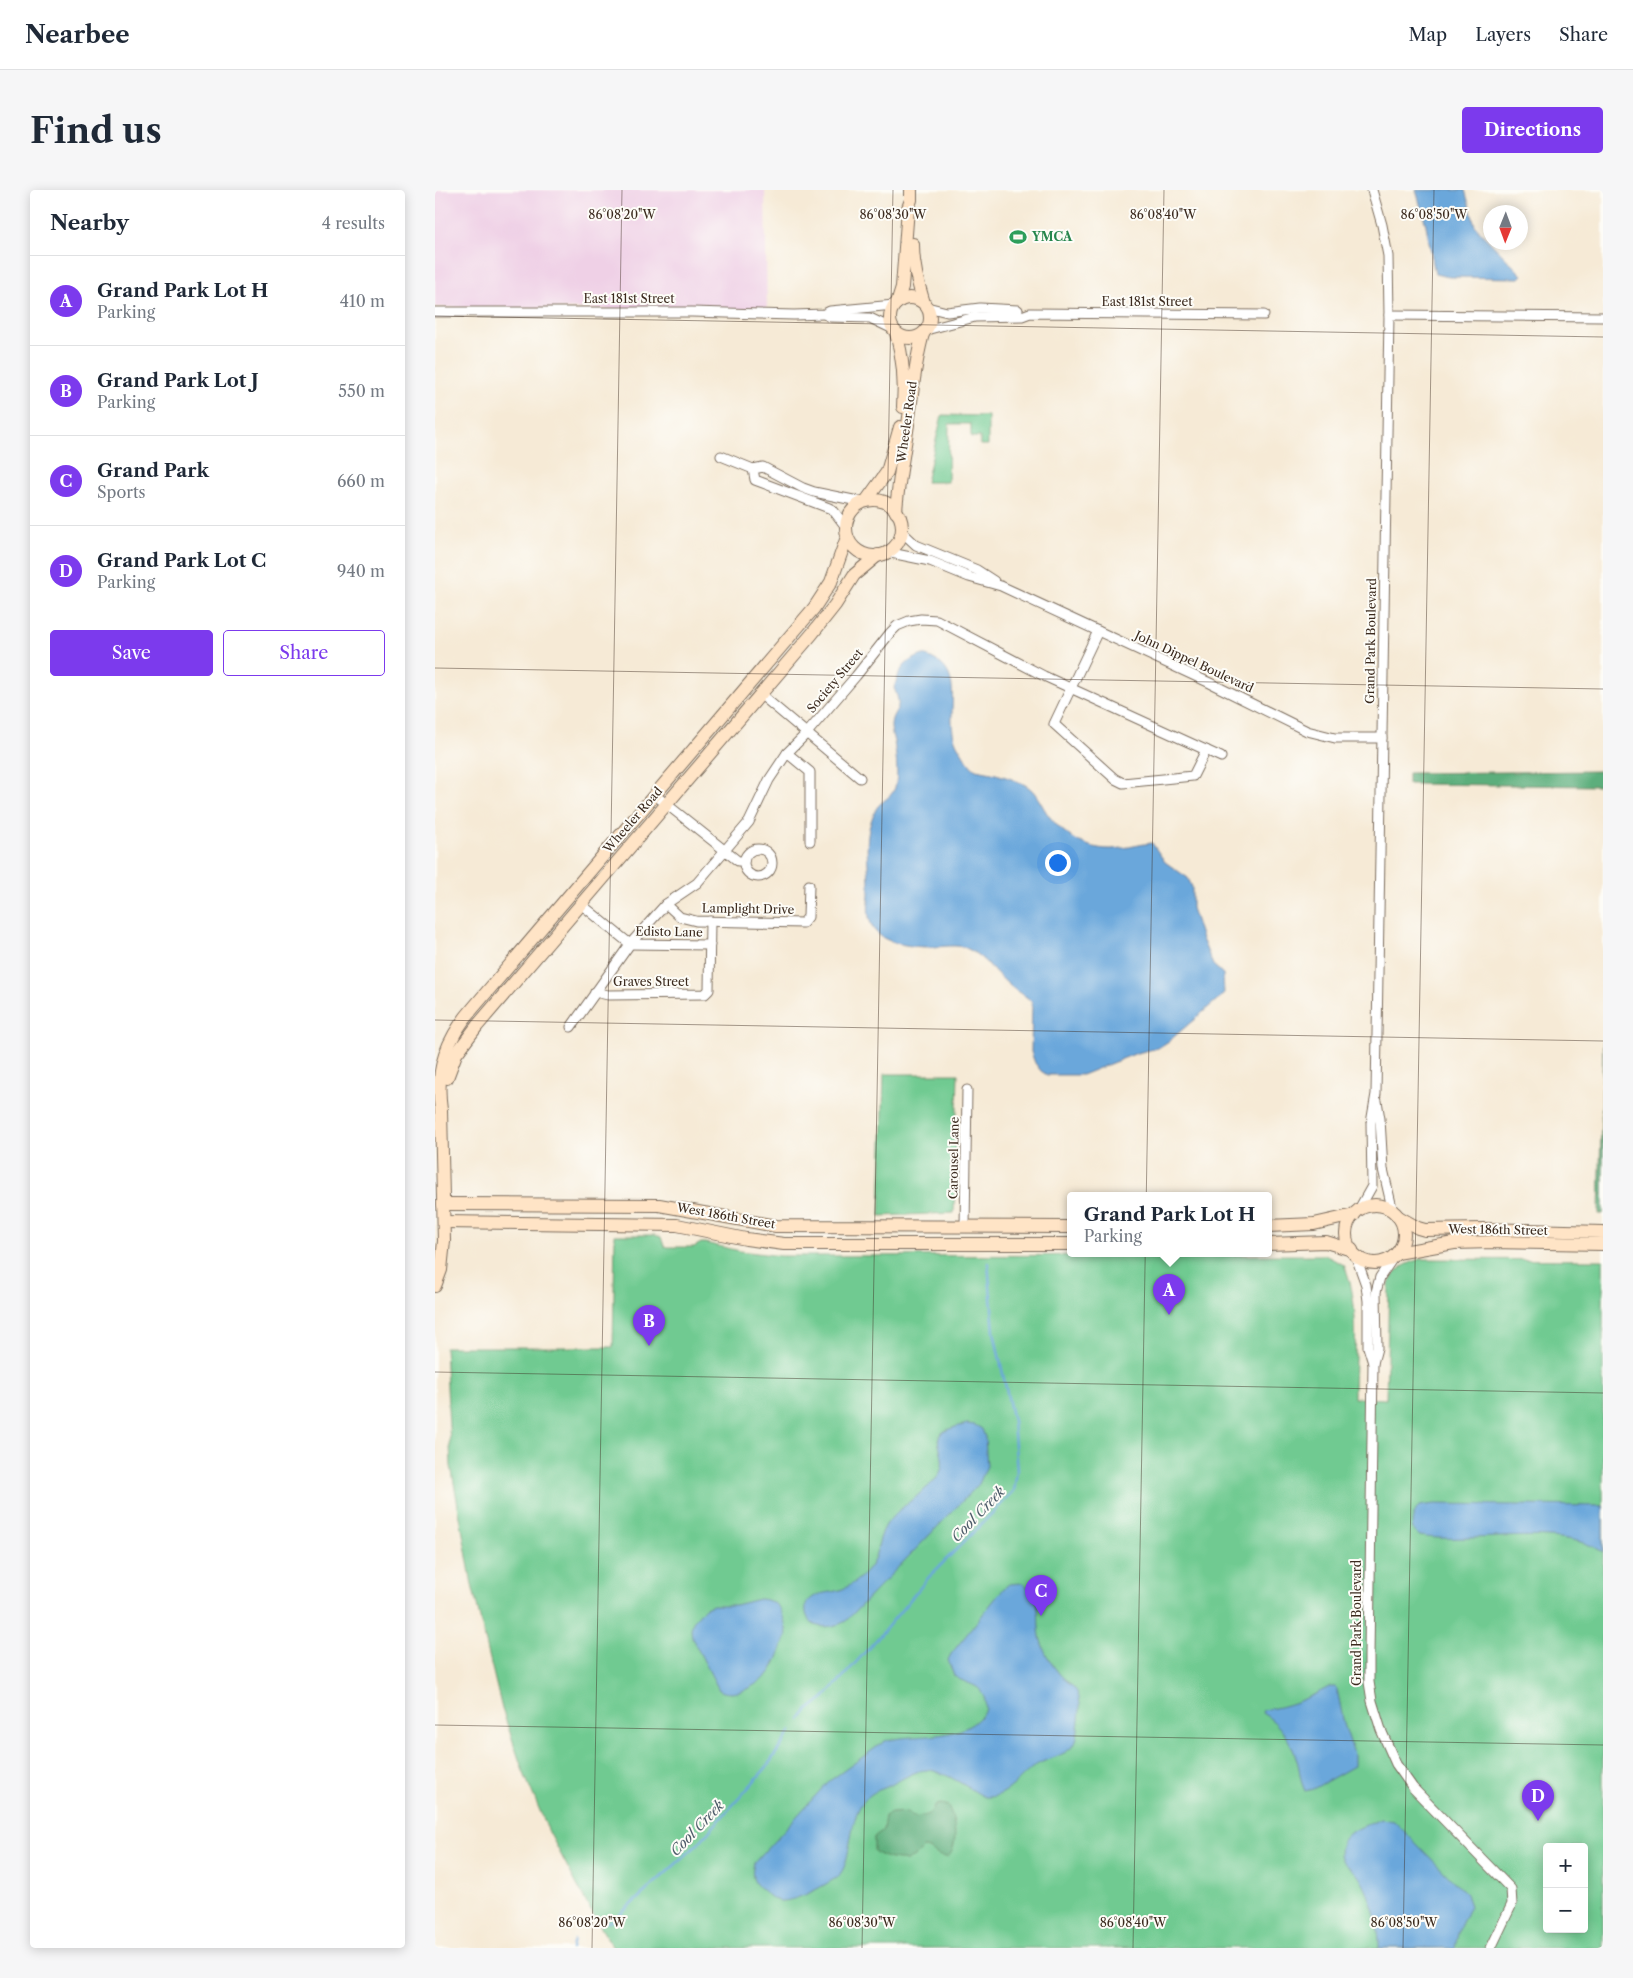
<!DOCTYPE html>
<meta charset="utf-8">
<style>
body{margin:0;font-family:"Libre Caslon Text",serif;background:#f6f6f7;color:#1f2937}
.controls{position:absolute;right:15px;bottom:15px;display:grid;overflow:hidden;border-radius:5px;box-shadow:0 2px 12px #0003}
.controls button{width:45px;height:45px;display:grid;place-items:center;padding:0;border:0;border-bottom:1px solid #e0e1e3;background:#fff;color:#1f2937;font:25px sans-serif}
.compass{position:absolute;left:1048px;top:15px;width:45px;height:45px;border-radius:50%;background:#fff;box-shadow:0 2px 12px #0003;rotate:181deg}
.you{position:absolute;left:622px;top:672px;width:18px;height:18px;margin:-12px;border:4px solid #fff;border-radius:50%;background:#1a73e8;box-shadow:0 0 0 8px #1a73e833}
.badge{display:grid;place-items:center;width:32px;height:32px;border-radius:50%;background:#7c3aed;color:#fff;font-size:16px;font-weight:700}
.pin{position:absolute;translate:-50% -41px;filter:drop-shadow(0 1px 2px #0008)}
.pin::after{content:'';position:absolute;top:26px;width:18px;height:15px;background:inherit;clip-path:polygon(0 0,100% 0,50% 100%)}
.popup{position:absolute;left:632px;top:1002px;width:205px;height:65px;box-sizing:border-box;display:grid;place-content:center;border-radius:5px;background:#fff;filter:drop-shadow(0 1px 4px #0005);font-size:16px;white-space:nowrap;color:#747a83}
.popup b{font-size:19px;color:#1f2937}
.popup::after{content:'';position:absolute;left:50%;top:100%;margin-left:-10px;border:10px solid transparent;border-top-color:#fff}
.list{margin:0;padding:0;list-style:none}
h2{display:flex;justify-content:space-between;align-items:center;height:65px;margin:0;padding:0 20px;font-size:21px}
h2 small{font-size:16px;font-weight:400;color:#747a83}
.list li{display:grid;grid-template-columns:32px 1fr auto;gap:15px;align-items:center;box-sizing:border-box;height:90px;padding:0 20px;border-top:1px solid #e0e1e3}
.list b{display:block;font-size:19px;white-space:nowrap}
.list p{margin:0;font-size:16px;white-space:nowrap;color:#747a83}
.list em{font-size:16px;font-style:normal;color:#747a83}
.actions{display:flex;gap:10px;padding:15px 20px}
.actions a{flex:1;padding:11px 0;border:1px solid #7c3aed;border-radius:5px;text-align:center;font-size:18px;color:#7c3aed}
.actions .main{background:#7c3aed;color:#fff}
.map{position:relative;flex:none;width:1168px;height:1758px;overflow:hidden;border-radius:5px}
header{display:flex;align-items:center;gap:30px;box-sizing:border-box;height:70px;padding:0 25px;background:#fff;border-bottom:1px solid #e0e1e3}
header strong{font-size:24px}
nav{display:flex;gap:28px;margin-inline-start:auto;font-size:18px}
.intro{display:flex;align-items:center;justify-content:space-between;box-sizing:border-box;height:120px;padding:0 30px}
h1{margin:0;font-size:35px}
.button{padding:12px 22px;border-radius:5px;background:#7c3aed;color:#fff;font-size:18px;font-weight:700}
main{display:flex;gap:30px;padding:0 30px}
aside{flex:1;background:#fff;border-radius:5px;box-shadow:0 2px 12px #0003}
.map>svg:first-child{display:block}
.built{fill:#efd0e6}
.green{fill:#70ca91;stroke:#567a58;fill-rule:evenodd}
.forest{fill:#5cae7b;stroke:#4c6c4c}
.water{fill:#6aa7db;stroke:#52687c}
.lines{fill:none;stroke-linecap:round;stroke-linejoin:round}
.stream{stroke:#6aa7db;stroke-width:2.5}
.street-casing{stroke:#7c6d5e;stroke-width:11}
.secondary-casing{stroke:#7c6d5e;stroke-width:14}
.street{stroke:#fff;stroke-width:9}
.secondary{stroke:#ffe4c6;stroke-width:12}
.ticks{fill:none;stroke:#3b2a1e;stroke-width:1;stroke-opacity:0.45}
.labels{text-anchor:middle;stroke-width:4;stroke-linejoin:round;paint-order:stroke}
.leisure-label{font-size:12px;font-weight:bold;fill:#27864d;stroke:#fdfcf7;text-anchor:start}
.street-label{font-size:12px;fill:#3b2a1e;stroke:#fdfcf7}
.water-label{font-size:14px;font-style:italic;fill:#4e5c6a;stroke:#fdfcf7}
.ticks-label{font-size:12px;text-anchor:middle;fill:#3b2a1e;stroke:#fdfcf7;stroke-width:4;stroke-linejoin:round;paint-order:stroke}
</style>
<header>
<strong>Nearbee</strong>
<nav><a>Map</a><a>Layers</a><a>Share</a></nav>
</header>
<div class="intro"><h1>Find us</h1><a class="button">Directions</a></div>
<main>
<aside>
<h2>Nearby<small>4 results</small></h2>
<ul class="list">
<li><span class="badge">A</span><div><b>Grand Park Lot H</b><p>Parking</p></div><em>410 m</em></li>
<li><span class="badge">B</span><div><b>Grand Park Lot J</b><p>Parking</p></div><em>550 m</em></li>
<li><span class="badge">C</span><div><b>Grand Park</b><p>Sports</p></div><em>660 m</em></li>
<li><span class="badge">D</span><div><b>Grand Park Lot C</b><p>Parking</p></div><em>940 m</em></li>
</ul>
<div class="actions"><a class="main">Save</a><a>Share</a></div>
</aside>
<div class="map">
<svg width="1168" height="1758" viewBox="0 0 1168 1758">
<rect width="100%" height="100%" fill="#fdfcf7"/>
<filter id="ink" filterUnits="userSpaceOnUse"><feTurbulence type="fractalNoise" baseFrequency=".02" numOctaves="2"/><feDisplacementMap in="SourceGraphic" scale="10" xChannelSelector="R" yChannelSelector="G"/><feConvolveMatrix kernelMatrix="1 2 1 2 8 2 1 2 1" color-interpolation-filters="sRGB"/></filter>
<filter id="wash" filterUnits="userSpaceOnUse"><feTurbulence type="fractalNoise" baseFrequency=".0096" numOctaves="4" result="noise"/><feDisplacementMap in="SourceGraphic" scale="20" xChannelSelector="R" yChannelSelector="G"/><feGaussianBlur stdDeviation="1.12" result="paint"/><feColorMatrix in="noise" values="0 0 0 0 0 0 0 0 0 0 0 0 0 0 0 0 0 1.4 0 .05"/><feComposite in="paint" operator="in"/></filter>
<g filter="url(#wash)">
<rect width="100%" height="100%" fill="#f6ead6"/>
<path class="built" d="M0,0H330L332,121L0,117Z"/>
<g class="green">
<path d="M507,225L553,226V255H545V247H536V234H514L513,292H491Z"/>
<path d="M449,884H523L519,1023L445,1026Z"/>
<path d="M180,1045H220L226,1047L229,1056L233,1057H259L266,1053H270L305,1061L346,1066L890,1065L909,1075C926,1112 919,1168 919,1208L951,1209L954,1094C960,1078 971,1074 986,1069L1168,1070V1758H178L152,1714L114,1642L88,1581L67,1519L37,1395L16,1276L10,1157H178ZM1112,1657H1149V1739H1112Z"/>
</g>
<g class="forest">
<path d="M1168,581V596L973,594V583Z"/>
<path d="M1168,848V1024H1164Z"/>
<path d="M506,1614L513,1616C520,1628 524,1656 513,1667C498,1667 500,1658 488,1658C485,1661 482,1665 479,1667C470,1674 446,1668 439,1661V1647L448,1640L450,1626L456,1623L472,1622L478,1627C489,1626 496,1626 501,1615Z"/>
</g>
<g class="water">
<path d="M981,0H1030L1040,35L1049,46L1087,85L1084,88L1014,87L1000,84L991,35Z"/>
<path d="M488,465C538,480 505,525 523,556C527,562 534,576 541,580C545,581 548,581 552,582C563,584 582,590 592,596C602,602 607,617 614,626C632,649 657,663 687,658C697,657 706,654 717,653L730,672L753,688L757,697V718L767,749L778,775L788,784L789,804L734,851L723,858L702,863L647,885H612L606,881L600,873L596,862L597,813C592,805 586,805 579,799C564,788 548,765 531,758C521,754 508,757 497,757C479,757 448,755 438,738C430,724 435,708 434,693C433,665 428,646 441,619C446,610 459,608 461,593C463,581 461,564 459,552C458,547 456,542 456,537C456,518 470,523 459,498C465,479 468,472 488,465Z"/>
<path d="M532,1234L540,1235L547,1239L550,1247L552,1276L544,1294L411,1431C401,1437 377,1442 372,1426C370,1422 371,1417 371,1414C381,1401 391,1404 405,1400C414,1397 423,1390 430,1383C444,1370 441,1351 451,1335C463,1317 484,1307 499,1291C519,1270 495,1254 507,1243C513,1238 525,1236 532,1234Z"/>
<path d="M999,1314L1168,1316V1362C1126,1333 1035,1355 984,1346C973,1339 977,1325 984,1316Z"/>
<path d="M588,1393C613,1412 597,1433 609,1459C612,1467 618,1476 623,1482C628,1489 640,1496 643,1504C647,1515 644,1528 643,1539C642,1547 642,1554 635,1559C624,1568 608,1569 597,1578C582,1590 571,1608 550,1607C533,1599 504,1575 485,1581C474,1584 464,1591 454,1596C448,1599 439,1601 434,1606C410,1624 420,1675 401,1688C388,1696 361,1712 345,1711C338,1710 332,1704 326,1699C317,1692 316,1684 319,1673L393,1592L450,1551C482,1542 531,1554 551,1519C549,1491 537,1498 519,1486L513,1470L516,1464L568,1399L574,1394Z"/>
<path d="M324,1409C347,1410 348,1425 352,1444C348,1454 341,1476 334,1484C322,1495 300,1509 284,1500L257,1448L256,1439L258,1431L270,1418L278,1415H300Z"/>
<path d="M894,1497H900L902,1499L909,1534L919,1564V1576L878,1599L870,1601C866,1594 865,1582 863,1574C858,1554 845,1533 827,1523L828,1520C852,1517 872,1509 894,1497Z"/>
<path d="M946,1629L959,1631L1031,1704L1035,1716L1024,1739L1020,1758H944C945,1737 935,1701 922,1684C918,1679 908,1674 906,1668C904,1663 906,1653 909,1649C916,1639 935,1634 946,1629Z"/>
</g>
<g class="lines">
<g class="stream">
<path d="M365,1530L372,1521L390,1507L449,1441L494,1387L579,1301L582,1281L578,1231L559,1142L553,1073"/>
<path d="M168,1731L174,1732L181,1728L262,1655L331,1578L356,1541"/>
<path d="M137,1758L139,1750"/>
</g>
</g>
</g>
<g filter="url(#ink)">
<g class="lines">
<g class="street-casing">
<g id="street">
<path d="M492,117L512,122L545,118L583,120"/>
<path d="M0,122H257L359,125L389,124L395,121L459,115"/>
<path d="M391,125L396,127L435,128L458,139"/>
<path d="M954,125L1168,127"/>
<path d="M491,140L540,127L587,126L595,123L829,125"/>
<path d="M286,266L318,279L328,277L368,298L379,302L428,312"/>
<path d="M318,279L320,290L394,318L398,320L411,337"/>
<path d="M466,341L481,355L542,380L559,391"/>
<path d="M451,362L495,371L534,387L566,396L775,493L872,541L900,548H947"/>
<path d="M663,441L619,534L680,589L688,593L758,586L771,560"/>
<path d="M325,504L425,588"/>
<path d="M352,563L375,582V651"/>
<path d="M220,605L303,671H309"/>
<circle cx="323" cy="673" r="14"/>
<path d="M146,714L195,754L275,755"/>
<path d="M231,714L245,727L261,731L368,733L373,727L374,695"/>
<path d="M160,802L173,805L270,804L274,800L275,731"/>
<path d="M136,837L195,754L231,714L262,693L314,632L334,590L352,563L372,543L421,486L455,443L462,436L474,431L486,429L502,430L609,486L786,567"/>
<path d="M942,911L945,929L948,979L958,1022"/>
<path d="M923,1021L937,996L936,933L941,904L954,125L953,66L947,35L937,0"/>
<path d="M530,1037L532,900"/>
<path d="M920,1064L931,1095L933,1111V1157L938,1173"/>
<path d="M960,1065L945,1087L941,1102L942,1158L938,1173L934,1466V1492L937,1511L946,1540L961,1574L978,1598L1076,1699L1077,1714L1056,1758"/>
</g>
</g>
<g class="secondary-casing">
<g id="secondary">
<path d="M478,54C478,76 483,93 489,113"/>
<circle cx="475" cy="128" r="20"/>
<path d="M462,113L467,97L473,18L476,10V0"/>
<path d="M461,143C468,167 470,192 468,217"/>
<circle cx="439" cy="338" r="28"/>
<path d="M431,311L452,282L465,237"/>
<path d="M461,322C463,290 470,259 474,227C478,199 480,171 488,144"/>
<path d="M12,888L21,864L42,836L377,444L400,415L419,385L443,365"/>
<path d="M8,1014L224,1015L341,1036L635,1037"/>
<circle cx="940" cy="1044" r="29"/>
<path d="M962,1026L983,1038L990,1040L1049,1039L1168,1042"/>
<path d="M9,1032L242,1035L311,1049L349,1054H635"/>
<path d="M833,1036L879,1034L919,1025"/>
<path d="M833,1054L891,1052L917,1060"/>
<path d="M962,1063L1019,1053L1057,1052L1168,1054"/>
<path d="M0,1096L6,1080L9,1051L6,920C0,878 12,848 39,817L379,418L396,392L412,347"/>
</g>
</g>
<use href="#street" class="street"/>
<use href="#secondary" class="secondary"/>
</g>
</g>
<path class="ticks" d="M0,126L1168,147M0,478L1168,499M0,830L1168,851M0,1182L1168,1203M0,1535L1168,1555M157,1758L187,0M427,1758L458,0M698,1758L729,0M968,1758L999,0"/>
<defs>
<g id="stadium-bare" transform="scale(1.35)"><path d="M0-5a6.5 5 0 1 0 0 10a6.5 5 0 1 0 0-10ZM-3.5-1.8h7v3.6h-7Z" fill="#2e9e5b" stroke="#fdfcf7" stroke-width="2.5" paint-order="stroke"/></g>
</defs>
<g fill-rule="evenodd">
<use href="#stadium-bare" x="583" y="47"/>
</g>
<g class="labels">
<g class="leisure-label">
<text x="597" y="51">YMCA</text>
</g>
<g class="street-label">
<text x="194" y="113">East 181st Street</text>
<text x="712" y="116">East 181st Street</text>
<text transform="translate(472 232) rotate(-82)" y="4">Wheeler Road</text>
<text transform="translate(936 451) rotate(-89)" y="4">Grand Park Boulevard</text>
<text transform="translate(759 472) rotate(25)" y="4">John Dippel Boulevard</text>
<text transform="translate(400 491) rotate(-50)" y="4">Society Street</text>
<text transform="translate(198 630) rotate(-49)" y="4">Wheeler Road</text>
<text transform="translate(313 719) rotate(1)" y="4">Lamplight Drive</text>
<text transform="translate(234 742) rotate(1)" y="4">Edisto Lane</text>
<text x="216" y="796">Graves Street</text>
<text transform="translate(519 968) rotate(-89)" y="4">Carousel Lane</text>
<text transform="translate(291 1026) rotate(10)" y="4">West 186th Street</text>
<text transform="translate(1063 1040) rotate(1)" y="4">West 186th Street</text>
<text transform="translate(922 1433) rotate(-90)" y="4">Grand Park Boulevard</text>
</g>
<g class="water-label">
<text transform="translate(543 1324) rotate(-46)" y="5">Cool Creek</text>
<text transform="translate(262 1638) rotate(-46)" y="5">Cool Creek</text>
</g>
</g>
<g class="ticks-label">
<text x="187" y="29">86°08'20"W</text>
<text x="458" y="29">86°08'30"W</text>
<text x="728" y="29">86°08'40"W</text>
<text x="999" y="29">86°08'50"W</text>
<text x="157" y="1737">86°08'20"W</text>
<text x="427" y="1737">86°08'30"W</text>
<text x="698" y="1737">86°08'40"W</text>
<text x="969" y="1737">86°08'50"W</text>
</g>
</svg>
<div class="controls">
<button>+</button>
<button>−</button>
</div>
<svg class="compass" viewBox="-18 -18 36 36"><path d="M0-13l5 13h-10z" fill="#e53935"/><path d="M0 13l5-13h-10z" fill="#747a83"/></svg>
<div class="you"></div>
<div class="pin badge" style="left:734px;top:1125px">A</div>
<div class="popup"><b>Grand Park Lot H</b>Parking</div>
<div class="pin badge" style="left:214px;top:1156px">B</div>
<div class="pin badge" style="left:606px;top:1426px">C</div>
<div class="pin badge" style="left:1103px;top:1631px">D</div>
</div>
</main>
